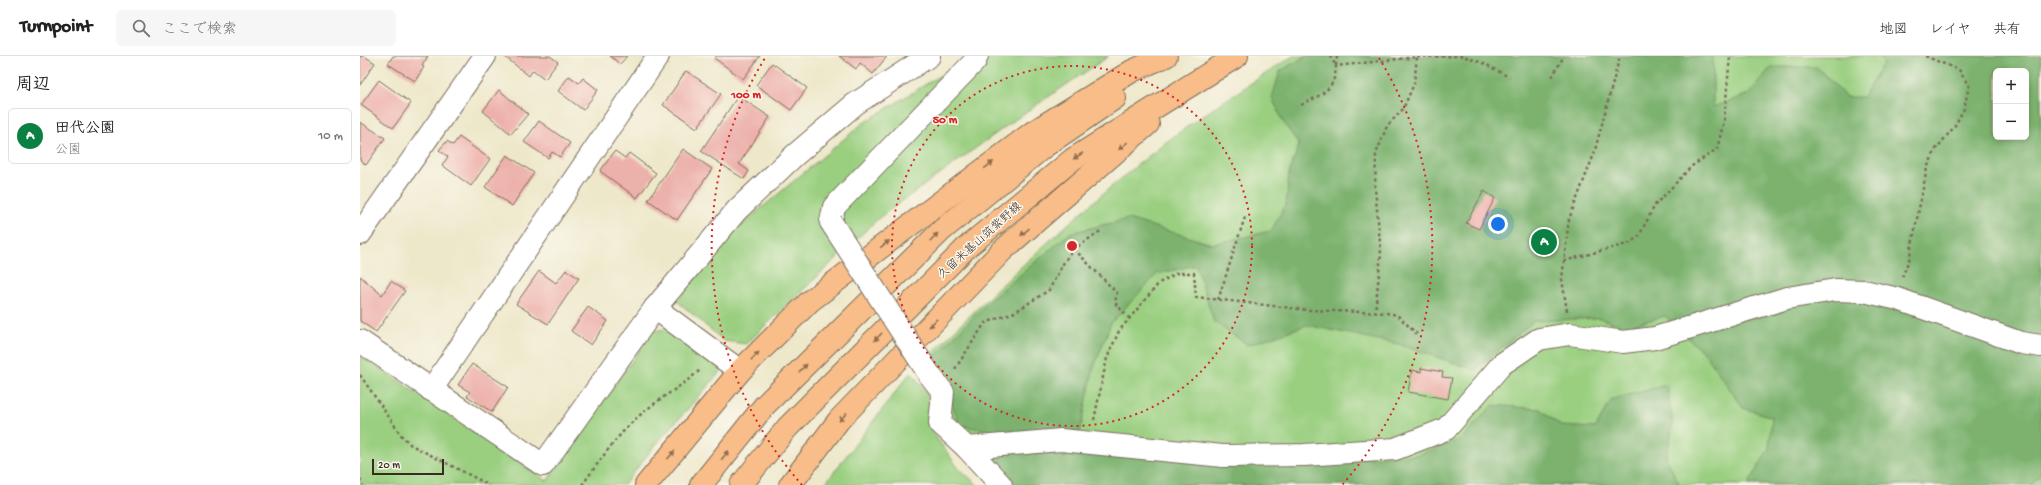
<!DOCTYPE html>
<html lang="ja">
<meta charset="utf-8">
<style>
body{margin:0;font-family:"Gochi Hand","Klee One",sans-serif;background:#f6f6f6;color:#222}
.controls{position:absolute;right:12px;top:12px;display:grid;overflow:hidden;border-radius:6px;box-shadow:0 2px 6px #0003}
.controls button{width:36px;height:36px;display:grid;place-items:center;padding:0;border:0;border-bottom:1px solid #e0e0e0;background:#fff;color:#222;font:20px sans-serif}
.scale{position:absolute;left:12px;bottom:10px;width:72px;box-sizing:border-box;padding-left:4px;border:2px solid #3b2a1e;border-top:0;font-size:11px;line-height:14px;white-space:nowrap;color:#3b2a1e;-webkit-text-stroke:3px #fbf7ec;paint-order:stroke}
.you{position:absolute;left:1138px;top:168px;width:14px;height:14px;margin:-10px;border:3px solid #fff;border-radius:50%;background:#1a73e8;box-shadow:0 0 0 6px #1a73e833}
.badge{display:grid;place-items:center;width:26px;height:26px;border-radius:50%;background:#0b8043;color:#fff;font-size:13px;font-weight:700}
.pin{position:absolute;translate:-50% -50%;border:2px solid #fff;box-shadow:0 1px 4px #0006}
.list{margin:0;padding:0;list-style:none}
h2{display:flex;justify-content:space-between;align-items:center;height:52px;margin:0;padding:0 16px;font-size:17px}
h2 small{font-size:13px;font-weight:400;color:#767676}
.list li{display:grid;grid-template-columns:26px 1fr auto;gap:12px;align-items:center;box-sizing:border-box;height:56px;margin:0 8px 8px;padding:0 8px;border:1px solid #e0e0e0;border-radius:6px}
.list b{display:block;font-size:15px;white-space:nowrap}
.list p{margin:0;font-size:13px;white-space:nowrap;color:#767676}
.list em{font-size:13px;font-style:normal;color:#767676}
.icon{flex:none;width:22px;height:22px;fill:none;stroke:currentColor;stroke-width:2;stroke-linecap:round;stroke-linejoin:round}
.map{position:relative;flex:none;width:1681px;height:429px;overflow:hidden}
header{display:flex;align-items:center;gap:24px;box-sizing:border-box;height:56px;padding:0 20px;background:#fff;border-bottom:1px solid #e0e0e0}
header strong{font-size:19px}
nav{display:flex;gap:22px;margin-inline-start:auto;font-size:14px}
.search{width:280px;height:36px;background:#f6f6f6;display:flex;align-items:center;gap:10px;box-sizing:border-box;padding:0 14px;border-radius:6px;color:#767676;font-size:15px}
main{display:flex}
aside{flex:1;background:#fff}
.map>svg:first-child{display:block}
.green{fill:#9acf80;stroke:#6a7c4f;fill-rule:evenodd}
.forest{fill:#7bb26e;stroke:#5b6e46;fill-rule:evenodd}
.building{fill:#edb1ab}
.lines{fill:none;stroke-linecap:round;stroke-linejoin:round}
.minor-casing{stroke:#7a6c5b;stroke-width:24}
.major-casing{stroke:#7a6c5b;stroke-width:24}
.path{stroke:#7a6c5b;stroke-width:2.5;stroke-dasharray:3 3;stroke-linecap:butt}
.minor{stroke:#fff;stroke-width:22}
.major{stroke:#f8bd88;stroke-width:22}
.minor-bridge-casing{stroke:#7a6c5b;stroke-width:24;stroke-linecap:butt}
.minor-bridge{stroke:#fff;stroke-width:22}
.oneway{fill:#906c4e}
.ring{fill:none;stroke:#d62828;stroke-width:2;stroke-dasharray:2 4}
.labels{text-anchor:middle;stroke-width:3;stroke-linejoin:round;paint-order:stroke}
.street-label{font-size:12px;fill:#3b2a1e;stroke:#fbf7ec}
.centre{fill:#d62828;stroke:#fbf7ec;stroke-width:2}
.ring-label{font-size:12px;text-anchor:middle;font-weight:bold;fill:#d62828;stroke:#fbf7ec;stroke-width:3;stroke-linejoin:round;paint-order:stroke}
</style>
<header>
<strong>Turnpoint</strong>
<div class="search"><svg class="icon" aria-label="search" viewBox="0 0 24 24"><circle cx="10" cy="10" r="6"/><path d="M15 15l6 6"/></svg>ここで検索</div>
<nav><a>地図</a><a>レイヤ</a><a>共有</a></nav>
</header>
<main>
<aside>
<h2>周辺<small></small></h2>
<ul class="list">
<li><span class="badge">A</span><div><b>田代公園</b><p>公園</p></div><em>10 m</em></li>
</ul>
</aside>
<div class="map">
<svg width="1681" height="429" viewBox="0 0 1681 429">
<rect width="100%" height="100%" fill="#fbf7ec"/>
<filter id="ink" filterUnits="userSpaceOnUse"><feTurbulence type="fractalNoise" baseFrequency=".025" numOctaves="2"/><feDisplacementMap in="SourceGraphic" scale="8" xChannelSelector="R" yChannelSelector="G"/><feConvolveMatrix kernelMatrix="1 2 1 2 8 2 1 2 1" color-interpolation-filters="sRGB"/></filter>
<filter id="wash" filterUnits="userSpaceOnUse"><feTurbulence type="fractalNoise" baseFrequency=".012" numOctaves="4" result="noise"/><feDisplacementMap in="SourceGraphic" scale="16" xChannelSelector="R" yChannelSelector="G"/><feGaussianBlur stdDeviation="0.9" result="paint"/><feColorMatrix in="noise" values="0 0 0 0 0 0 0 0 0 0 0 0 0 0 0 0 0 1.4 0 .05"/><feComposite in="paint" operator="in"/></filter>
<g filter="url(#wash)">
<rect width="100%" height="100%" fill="#eee8cb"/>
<g class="green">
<path d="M616,0H749L663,58L520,161L386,288L364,285L317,245L374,175L502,68L600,7Z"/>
<path d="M933,0H1681V429H648L602,376L589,353L569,300C644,225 721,153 805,87C846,56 890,28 933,0ZM1636,15H1666V81H1636Z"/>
<path d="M305,273L363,313L292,393L264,429H0V299L187,425L293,275Z"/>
<path d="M551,316L569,341L571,374L599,413L618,429H464Z"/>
</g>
<g class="forest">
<path d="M946,0H1353V51L1389,38L1411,11H1457L1486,41H1503L1524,6L1519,0H1681V418L1671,429H1388L1409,392L1412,361L1383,352L1346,299L1305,260L1264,271L1239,262L1174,265L1115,314L1038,288L947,269L888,289L854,266L836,209L797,218L751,267L733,314L720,377L629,374L601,370L573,302L629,245L710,177L768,163L852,188L911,175L926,148L929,117L939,89L924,67L912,42L920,15ZM1636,15H1666V81H1636Z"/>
<path d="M1307,329L1313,368L1306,402L1320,429H651L622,401L654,393L978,403L1057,399L1101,383L1133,349L1180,353L1201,370L1235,372L1252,343Z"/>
</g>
<g id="blocks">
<g class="building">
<path d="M0,0H4L15,7L0,29Z"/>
<path d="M33,0H68L62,10L64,11L55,25L28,8Z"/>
<path d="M144,0H190L198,6L185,23L173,14L169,20Z"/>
<path d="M250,0H267L260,8Z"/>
<path d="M356,0H400L383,23L354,2Z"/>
<path d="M479,0H527L513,18L500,7L496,13Z"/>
<path d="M412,7L447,32L431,54L396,29Z"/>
<path d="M326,15L361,38L337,72L303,49Z"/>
<path d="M209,20L219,27L223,22L238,34L223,54L198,35Z"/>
<path d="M19,24L51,47L33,72L1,49Z"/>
<path d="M139,34L168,58L151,78L123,55Z"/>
<path d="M378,40L410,61L379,108L389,115L384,123L341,95Z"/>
<path d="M179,65L210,87L200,101L192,96L188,102L164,86Z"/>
<path d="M0,66L25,82L6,109L0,104Z"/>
<path d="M99,81L130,103L111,130L82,109L88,101L79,94L87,85L93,89Z"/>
<path d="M323,93L352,113L317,164L288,144Z"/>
<path d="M255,95L265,102L269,97L296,117L277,142L240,115Z"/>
<path d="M147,99L174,117L152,150L125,131Z"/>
<path d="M1124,135L1135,142L1119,173L1106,167Z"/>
<path d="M206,214L219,222L188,268L156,248L179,215L196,227Z"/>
<path d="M0,220L22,239L31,225L45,235L16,276L0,265Z"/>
<path d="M228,251L248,265L231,289L211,275Z"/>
<path d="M112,308L148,331L132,356L107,340L110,336L98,329Z"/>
<path d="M1061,312L1083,316L1082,321L1092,322L1088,343L1048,336L1052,314L1061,316Z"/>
</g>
</g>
</g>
<g filter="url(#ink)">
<use href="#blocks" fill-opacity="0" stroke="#7a6c5b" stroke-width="1"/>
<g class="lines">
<g class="minor-casing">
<g id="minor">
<path d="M471,166L474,151L615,5L617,0"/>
<path d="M0,178L125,0"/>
<path d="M295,252L380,315"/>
<path d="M0,285L183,409L295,252L377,154L435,99L495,48L569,0"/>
<path d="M569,318L583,336L580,367L607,392L641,429"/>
<path d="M71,334L298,0"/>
<path d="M607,392L701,384L863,400L944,399L1035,393L1086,373L1142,308L1179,283L1210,278L1263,286L1295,282L1427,242L1475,234L1504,235L1538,243L1661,287L1681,290"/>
</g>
</g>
<g class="major-casing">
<g id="major">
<path d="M286,429L380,315L450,245L673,76L772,15L806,0"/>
<path d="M341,429L405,349L582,174L685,90L755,42"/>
<path d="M381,429L427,372L606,192L713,103L877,0"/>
<path d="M430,429L479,364L643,194L788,68"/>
</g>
</g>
<g class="path">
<path d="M970,0L976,10L977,0"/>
<path d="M1192,21L1204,0"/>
<path d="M941,49C960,39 975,35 976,10L1057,1L1103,0L1123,7L1149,21"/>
<path d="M714,193L757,237L755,247L769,262"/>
<path d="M1204,205L1270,187L1279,180L1295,149L1332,110L1357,93L1364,65L1370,0"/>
<path d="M1542,221L1549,204L1567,112L1576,93L1594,71L1604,53L1609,30L1599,14L1565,0"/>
<path d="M858,244L885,161"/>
<path d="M1207,255L1202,223L1209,163L1234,98L1260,0"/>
<path d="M1015,257L1021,198L1015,132L1016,98L1027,70L1043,53L1054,28L1057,1"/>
<path d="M595,313L625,267L655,256L689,234L704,206L714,193L742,174"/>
<path d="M0,319L42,380L51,389L129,429"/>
<path d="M734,364L747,302L759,275L799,227L817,217H834L836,241L948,254L1027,257L1037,259L1057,278"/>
<path d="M0,423L3,429"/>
<path d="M222,429C240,405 256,380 279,360C298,343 321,331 340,314"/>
</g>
<use href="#minor" class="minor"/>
<use href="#major" class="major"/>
<g class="minor-bridge-casing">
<path id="minor-bridge" d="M471,166L569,318"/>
</g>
<use href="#minor-bridge" class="minor-bridge"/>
</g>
<defs><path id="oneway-solid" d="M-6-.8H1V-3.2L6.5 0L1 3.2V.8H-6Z"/></defs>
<g class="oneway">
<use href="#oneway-solid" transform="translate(763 90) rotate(139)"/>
<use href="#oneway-solid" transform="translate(718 100) rotate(147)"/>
<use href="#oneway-solid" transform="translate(629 109) rotate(-37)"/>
<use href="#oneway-solid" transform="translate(665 176) rotate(139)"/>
<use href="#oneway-solid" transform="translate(574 181) rotate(-45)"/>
<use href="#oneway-solid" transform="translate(525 188) rotate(-37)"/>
<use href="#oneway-solid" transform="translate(573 267) rotate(134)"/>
<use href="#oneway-solid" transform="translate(518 281) rotate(135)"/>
<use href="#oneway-solid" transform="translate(395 300) rotate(-45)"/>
<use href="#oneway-solid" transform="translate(443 312) rotate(-45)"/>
<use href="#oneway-solid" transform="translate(483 361) rotate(133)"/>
<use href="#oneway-solid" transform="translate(311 399) rotate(-50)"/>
<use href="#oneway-solid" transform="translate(365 399) rotate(-51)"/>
</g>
</g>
<g class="ring">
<circle cx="712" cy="190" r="180"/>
<path d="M442 429A360 360 0 0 1 405 2M1019 2A360 360 0 0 1 982 429"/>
</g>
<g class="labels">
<g class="street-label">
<text transform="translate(619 184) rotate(-42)" y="4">久留米基山筑紫野線</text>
</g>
</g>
<circle cx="712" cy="190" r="6" class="centre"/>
<g class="ring-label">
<text x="386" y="42">100 m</text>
<text x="585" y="67">50 m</text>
</g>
</svg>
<div class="controls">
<button>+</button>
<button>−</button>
</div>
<div class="scale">20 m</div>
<div class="you"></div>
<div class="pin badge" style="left:1184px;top:186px">A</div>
</div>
</main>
